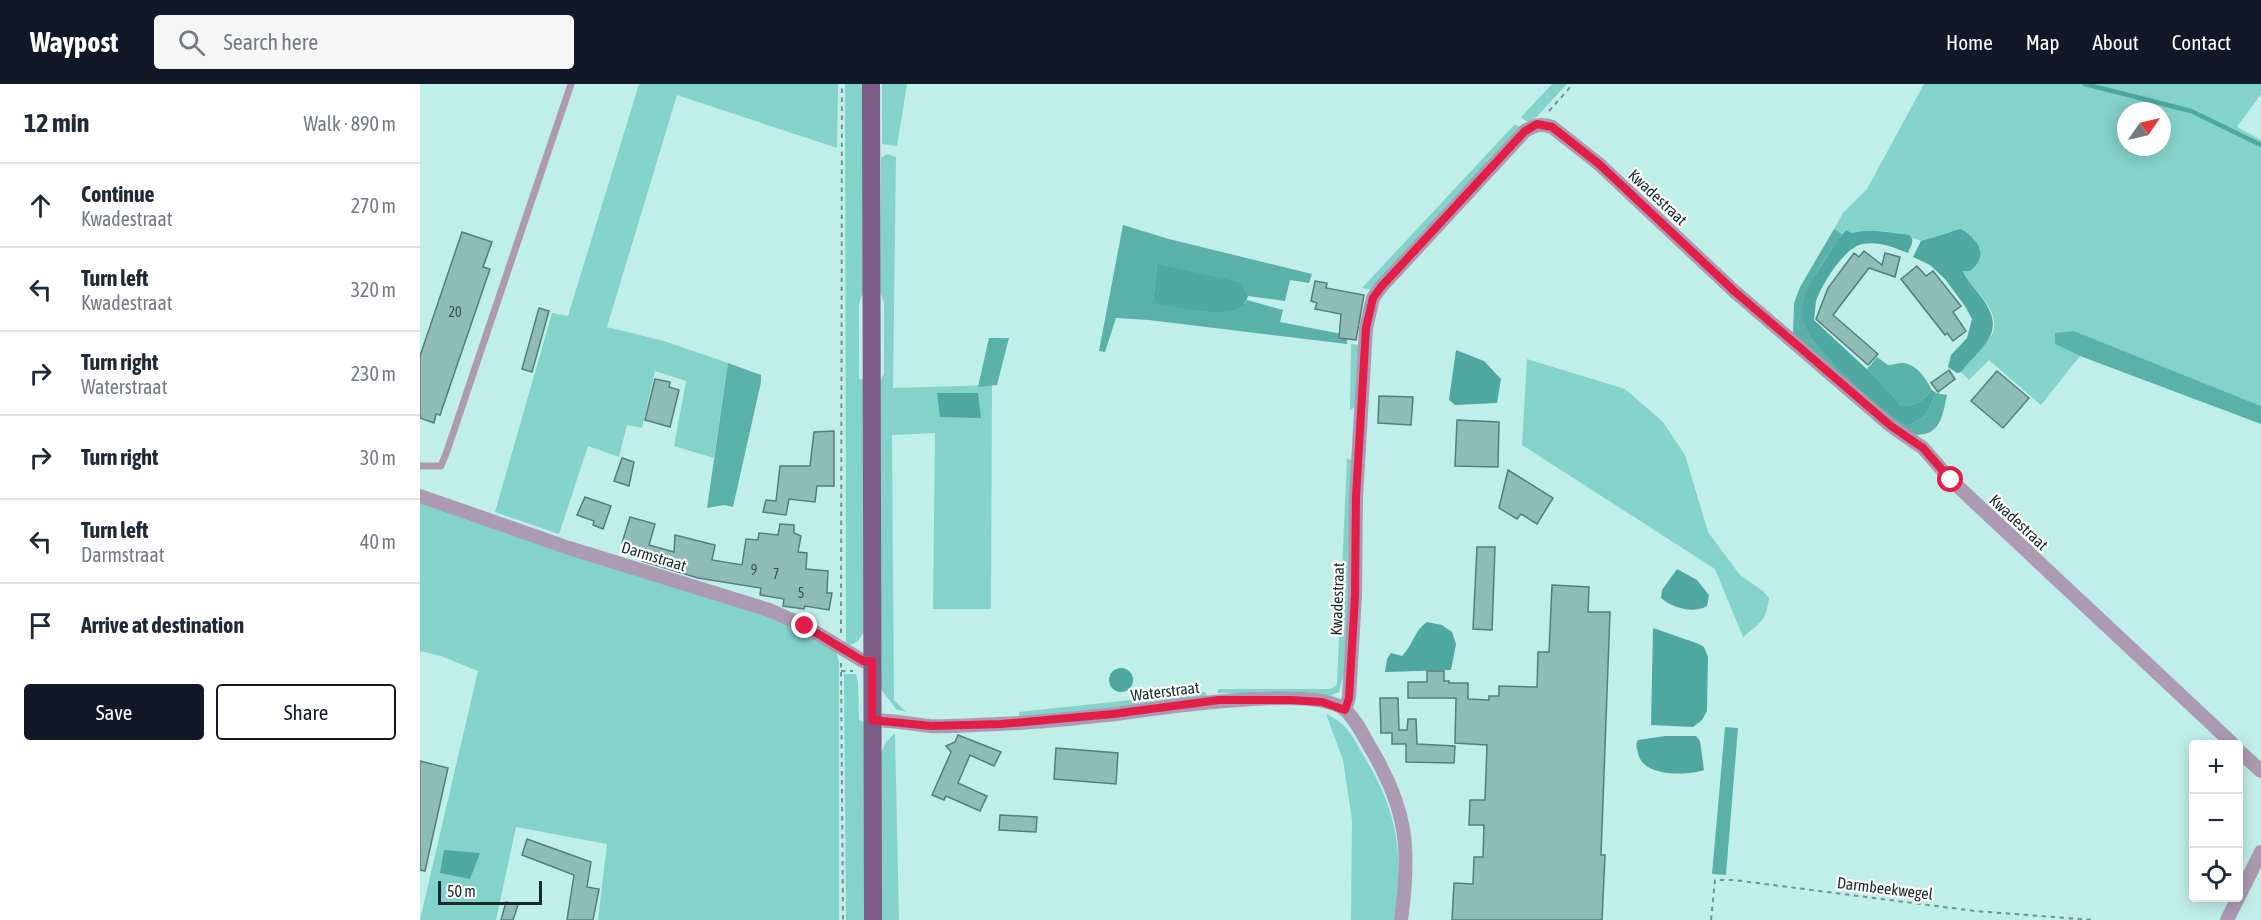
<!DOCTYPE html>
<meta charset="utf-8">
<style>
body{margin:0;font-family:"Asap Condensed",sans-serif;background:#f6f6f7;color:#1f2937}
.controls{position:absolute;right:18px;bottom:18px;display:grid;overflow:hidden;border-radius:6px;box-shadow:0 3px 15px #0003}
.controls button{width:54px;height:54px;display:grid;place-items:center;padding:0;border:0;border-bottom:2px solid #e0e1e3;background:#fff;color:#1f2937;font:30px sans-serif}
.compass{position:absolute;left:1697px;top:18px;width:54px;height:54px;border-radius:50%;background:#fff;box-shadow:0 3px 15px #0003;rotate:56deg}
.scale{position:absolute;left:18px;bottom:15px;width:104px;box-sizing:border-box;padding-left:6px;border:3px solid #192a29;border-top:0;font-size:16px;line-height:21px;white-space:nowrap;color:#192a29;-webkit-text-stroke:4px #fff;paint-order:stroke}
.stop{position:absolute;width:18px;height:18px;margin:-14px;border:4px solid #e11d48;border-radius:50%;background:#fff}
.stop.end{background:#e11d48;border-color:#fff;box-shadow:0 2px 6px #0008}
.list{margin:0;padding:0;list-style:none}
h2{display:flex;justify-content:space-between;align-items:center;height:78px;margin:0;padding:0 24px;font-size:26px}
h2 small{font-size:20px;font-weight:400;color:#747a83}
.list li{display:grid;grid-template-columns:39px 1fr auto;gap:18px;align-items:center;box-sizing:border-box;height:84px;padding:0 24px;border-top:2px solid #e0e1e3}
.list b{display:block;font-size:22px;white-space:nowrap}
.list p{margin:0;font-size:20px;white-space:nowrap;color:#747a83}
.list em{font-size:20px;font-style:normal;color:#747a83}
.actions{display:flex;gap:12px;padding:18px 24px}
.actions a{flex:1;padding:14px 0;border:2px solid #111827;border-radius:6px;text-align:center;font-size:21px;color:#111827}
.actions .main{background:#111827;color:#fff}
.icon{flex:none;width:33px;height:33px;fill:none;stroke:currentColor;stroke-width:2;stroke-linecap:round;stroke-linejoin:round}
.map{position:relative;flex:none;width:1841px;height:836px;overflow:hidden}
header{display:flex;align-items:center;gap:36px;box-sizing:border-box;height:84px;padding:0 30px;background:#111827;color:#fff}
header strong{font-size:28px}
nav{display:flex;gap:33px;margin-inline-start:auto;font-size:21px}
.search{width:420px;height:54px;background:#f6f6f7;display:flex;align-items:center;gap:15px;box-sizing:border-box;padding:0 21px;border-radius:6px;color:#747a83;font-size:22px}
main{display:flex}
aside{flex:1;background:#fff}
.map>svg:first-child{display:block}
.green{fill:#84d3cb;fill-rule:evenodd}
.forest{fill:#59b1aa}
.water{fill:#4ea7a0}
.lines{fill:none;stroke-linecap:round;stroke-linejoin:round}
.stream{stroke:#4ea7a0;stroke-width:4.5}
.building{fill:#90bcb7;stroke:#547e7a;stroke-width:1.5}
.path{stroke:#739390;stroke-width:2;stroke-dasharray:4.5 4.5;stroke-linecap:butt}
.lane{stroke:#ac9ab1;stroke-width:7}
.street{stroke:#ac9ab1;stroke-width:14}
.primary{stroke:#7d5d86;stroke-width:18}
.route{stroke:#e11d48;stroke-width:8}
.labels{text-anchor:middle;stroke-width:4.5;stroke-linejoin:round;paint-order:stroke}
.number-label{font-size:14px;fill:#374e4c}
.street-label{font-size:16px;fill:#192a29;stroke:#fff}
</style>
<header>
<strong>Waypost</strong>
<div class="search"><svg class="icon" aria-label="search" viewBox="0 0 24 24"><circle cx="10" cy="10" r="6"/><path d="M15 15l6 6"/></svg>Search here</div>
<nav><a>Home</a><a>Map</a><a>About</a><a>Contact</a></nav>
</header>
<main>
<aside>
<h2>12 min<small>Walk · 890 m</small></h2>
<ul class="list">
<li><svg class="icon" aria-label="ahead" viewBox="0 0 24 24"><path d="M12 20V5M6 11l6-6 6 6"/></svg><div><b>Continue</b><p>Kwadestraat</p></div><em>270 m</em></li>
<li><svg class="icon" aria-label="left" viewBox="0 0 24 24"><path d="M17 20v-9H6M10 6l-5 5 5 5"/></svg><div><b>Turn left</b><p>Kwadestraat</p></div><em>320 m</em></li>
<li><svg class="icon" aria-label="right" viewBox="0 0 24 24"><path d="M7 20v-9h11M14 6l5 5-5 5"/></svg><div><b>Turn right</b><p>Waterstraat</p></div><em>230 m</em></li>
<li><svg class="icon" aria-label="right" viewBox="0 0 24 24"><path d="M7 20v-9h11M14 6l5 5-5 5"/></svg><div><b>Turn right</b></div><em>30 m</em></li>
<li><svg class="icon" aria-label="left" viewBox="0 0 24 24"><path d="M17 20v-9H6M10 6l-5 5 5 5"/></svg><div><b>Turn left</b><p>Darmstraat</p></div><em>40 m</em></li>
<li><svg class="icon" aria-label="arrive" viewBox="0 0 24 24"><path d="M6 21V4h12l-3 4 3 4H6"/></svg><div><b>Arrive at destination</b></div></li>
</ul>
<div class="actions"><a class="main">Save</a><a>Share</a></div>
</aside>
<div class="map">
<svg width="1841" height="836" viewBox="0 0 1841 836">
<rect width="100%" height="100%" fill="#c0eee9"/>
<g class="green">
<path d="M219,0H418L417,64L257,11L187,243L244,257L308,279L294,374L254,362L266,297L235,287L222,344L207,341L199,373L168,362L139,450L75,428L132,229L148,232Z"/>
<path d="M425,0H444V204L439,220V295H445L444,548L438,557L431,561L426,559Z"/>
<path d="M462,0H487L477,62L462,60Z"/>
<path d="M1132,0H1147L1110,40L1101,33Z"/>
<path d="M1504,0H1841V10L1817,43L1841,56V322L1654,247L1635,260L1660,272L1621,321L1569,276L1549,296L1541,288L1573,249C1580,222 1552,208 1543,186L1550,187C1563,173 1561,171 1554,154L1532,147L1501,157C1481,149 1454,143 1432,149L1426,146L1422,150L1414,145L1423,129L1447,105ZM1706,27H1742V63H1706Z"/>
<path d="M1095,40L1104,45L953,206L942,204Z"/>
<path d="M467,70L476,73L473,304L572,301L571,525H513L515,349L472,351L474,616L486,628L476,625L461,605L460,299L464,289V219L460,207L461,74Z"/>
<path d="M931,260L941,261L935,323L930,326Z"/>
<path d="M1107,275L1205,305L1243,338L1265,371L1288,448L1320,491L1343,507L1349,514C1346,537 1340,539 1323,553L1295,485L1102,361Z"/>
<path d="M927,374L934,378L927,577L919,608L910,612L798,609V605H911L917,600Z"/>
<path d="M0,416L362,537L416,566L419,578V836H178L187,760L96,743L76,836H0L58,587L21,572L0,567Z"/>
<path d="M424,590H436L438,599L439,636L445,639L446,836H426Z"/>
<path d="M786,608V612L599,635V628Z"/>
<path d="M906,630C925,638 932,651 942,669C979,729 983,767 975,836H931L932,736L923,676Z"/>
<path d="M475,649L479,836H460V671L466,658Z"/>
</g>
<g class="forest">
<path d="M703,141L749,155L892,190L889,199L870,196L865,217L828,212L824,204L737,181L733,219L825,220L827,216L863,226L860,238L927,251V260L729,236L696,234L685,268L679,267Z"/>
<path d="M1414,145L1422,150C1402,181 1368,218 1392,256L1465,327L1490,341L1505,332L1516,309L1527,311C1522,336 1519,355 1488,350L1373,251L1374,219L1380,203Z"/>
<path d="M1654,247L1841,322V340L1660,272L1635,260V249Z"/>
<path d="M569,254H589L577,301L558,303Z"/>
<path d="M1457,273L1468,281C1472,281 1478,279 1483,279C1497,280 1506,295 1512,306C1503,316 1496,323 1482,322L1447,285Z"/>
<path d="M308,279L341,291V298L313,423L304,421L287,424Z"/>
<path d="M1305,643L1318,644L1306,791L1292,790Z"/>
</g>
<g class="water">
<path d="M1540,145C1550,149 1565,163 1559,176C1558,180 1553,184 1550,187H1543C1547,197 1556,205 1562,214C1587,248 1564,260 1541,288L1537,289L1528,283L1531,271L1547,254L1552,235L1545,222L1525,195L1510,181L1493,173L1501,157Z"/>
<path d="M1426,146L1432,149C1450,144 1471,149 1489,151C1496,156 1490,163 1488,169C1473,163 1458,157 1442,160C1424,164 1402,200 1396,217C1395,223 1395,230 1394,236L1452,290L1482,322C1496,323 1503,316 1512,306L1516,309L1505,332L1490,341C1463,334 1413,278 1392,256C1373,226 1387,203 1404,177C1411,167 1417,155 1426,146Z"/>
<path d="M737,180L819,198L824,204L828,212C826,218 824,223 817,225C796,233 755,222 733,219Z"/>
<path d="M1036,266L1064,277L1081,295L1077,319L1035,321L1029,316Z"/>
<path d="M517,309H558L561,334L520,333Z"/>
<path d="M1257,485L1277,496L1289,511L1287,522C1273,530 1253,524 1241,514L1242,506Z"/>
<path d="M1007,538L1022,541L1032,548L1036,560L1031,586L965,588L967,575L971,569L982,572C993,561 994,547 1007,538Z"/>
<path d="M1233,544L1279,560L1284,563L1288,573L1287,627L1282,636L1273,643L1231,641Z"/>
<circle cx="701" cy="596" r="12"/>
<path d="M1245,652H1276L1280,657L1284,686C1267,692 1222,693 1218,669C1217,664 1215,661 1218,656Z"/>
<path d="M24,766L60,769L50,795L20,789Z"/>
</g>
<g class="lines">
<path class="stream" d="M1665,0L1771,27L1841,61"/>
</g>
<g class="building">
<path d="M42,148L72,158L63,183L70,185L20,331L16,330L14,339L0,334V272Z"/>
<path d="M1444,167L1462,181L1465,169L1480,173L1475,193L1449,184L1413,231L1458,270L1448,281L1396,235L1408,204L1434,169L1439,173Z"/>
<path d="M1497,182L1506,192L1513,187L1541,222L1533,228L1546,247L1533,257L1527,249L1525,251L1481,195Z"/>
<path d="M895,197L907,199L906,204L944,211L936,256L919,254L921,230L895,225L897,219L891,217Z"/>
<path d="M119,224L129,227L112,288L102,285Z"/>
<path d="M1529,286L1535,295L1518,308L1511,299Z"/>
<path d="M1577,287L1609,314L1583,344L1551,317Z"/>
<path d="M235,295L250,298L249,303L259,306L250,343L225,336Z"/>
<path d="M959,312L993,313L991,341L958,339Z"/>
<path d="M1037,336L1079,338L1078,383L1035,382Z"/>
<path d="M414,347V402H397L395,418L369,415L366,431L343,428L346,416L356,417L360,382H390L394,348Z"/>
<path d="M202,374L214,378L209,402L194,397Z"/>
<path d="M1088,386L1133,414L1117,440L1101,430L1097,435L1079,424Z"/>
<path d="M165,413L191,422L183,445L173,441L174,437L157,431Z"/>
<path d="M210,433L235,440L229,461L254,468L255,451L295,461L292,476L322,481L326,455L338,456L339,449L358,451L360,440L374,441V449L381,452L378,468L387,469L386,485L408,487L407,509H412L409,526L385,522L384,525L363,522L364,515L340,511L341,504L278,494L222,477L225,466L202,459Z"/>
<path d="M1057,463H1075L1072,546L1053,545Z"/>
<path d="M1132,501L1169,503L1168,528H1190L1181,771H1185L1182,836H1032L1034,799L1053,800L1054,773H1063L1064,741H1049L1050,716H1065L1067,661L1035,659L1036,614H988V598H1007V587H1024V597H1029V599H1048V615L1069,616V612H1079V602L1117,603L1118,568H1129Z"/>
<path d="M960,614H978L979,646H987L988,635H996L997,660L1035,662L1034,679L986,678V660H972V649H961Z"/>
<path d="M538,651L581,668L574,682L550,671L538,699L567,712L560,727L526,712L524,716L512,711L531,668L526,662L535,658Z"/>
<path d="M636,664L698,669L696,700L634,695Z"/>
<path d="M0,677L28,684L5,787L0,786Z"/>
<path d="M580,731L617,733L616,748L579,746Z"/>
<path d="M107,755L171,778L167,803L179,805L173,836H147L154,791L102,771Z"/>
<path d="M86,818L98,821L93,836H81Z"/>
</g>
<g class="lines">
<g class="path">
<path d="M1129,27L1153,0"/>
<path d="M421,549L422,0"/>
<path d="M421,579L423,836"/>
<path d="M421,587H433"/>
<path d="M1291,836L1295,796H1314L1555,827L1673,836"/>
</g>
<path class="lane" d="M0,382H21L27,367L151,0"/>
<g class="street">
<path d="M0,412L149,464L349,526L385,542L443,577H451"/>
<path d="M925,626L929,613L935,512L936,413L946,244L953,214L961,203L1105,47C1116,41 1120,39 1132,43L1179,80L1314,207L1471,342L1503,364L1531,396L1813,660"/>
<path d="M452,636C472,636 491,640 510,642C533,643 556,641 578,640C617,639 657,634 696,630C738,624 893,601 924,625C935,634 943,651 950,663C987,725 991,764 981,836"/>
<path d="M1818,666L1841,687"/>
<path d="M1807,836L1841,768"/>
</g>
<path class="primary" d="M451,0L453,836"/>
</g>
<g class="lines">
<path class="route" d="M385,542L443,577H452V636L511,642L581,640L693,630L799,616H871L902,618L925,626L929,614L935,512L936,413L946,244L953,214L961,203L1105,47L1117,40L1132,43L1179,80L1314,207L1471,342L1503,364L1531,396"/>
</g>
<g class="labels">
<g class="number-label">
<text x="35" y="233">20</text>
<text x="334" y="491">9</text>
<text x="356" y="495">7</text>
<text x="381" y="514">5</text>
</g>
<g class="street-label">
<text transform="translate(1238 113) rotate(43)" y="6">Kwadestraat</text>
<text transform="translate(1599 438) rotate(43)" y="6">Kwadestraat</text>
<text transform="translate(234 472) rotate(17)" y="6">Darmstraat</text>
<text transform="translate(917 515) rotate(-88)" y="6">Kwadestraat</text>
<text transform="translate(745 607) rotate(-7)" y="6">Waterstraat</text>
<text transform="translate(1465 804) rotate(7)" y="6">Darmbeekwegel</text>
</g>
</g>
</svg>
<div class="controls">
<button>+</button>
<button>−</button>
<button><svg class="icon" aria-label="locate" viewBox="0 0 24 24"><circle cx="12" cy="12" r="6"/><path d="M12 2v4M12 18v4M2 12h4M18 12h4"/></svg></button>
</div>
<svg class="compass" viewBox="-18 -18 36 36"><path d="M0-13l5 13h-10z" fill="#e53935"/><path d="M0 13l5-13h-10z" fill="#747a83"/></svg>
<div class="scale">50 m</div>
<div class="stop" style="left:1531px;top:396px"></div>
<div class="stop end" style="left:385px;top:542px"></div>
</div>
</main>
